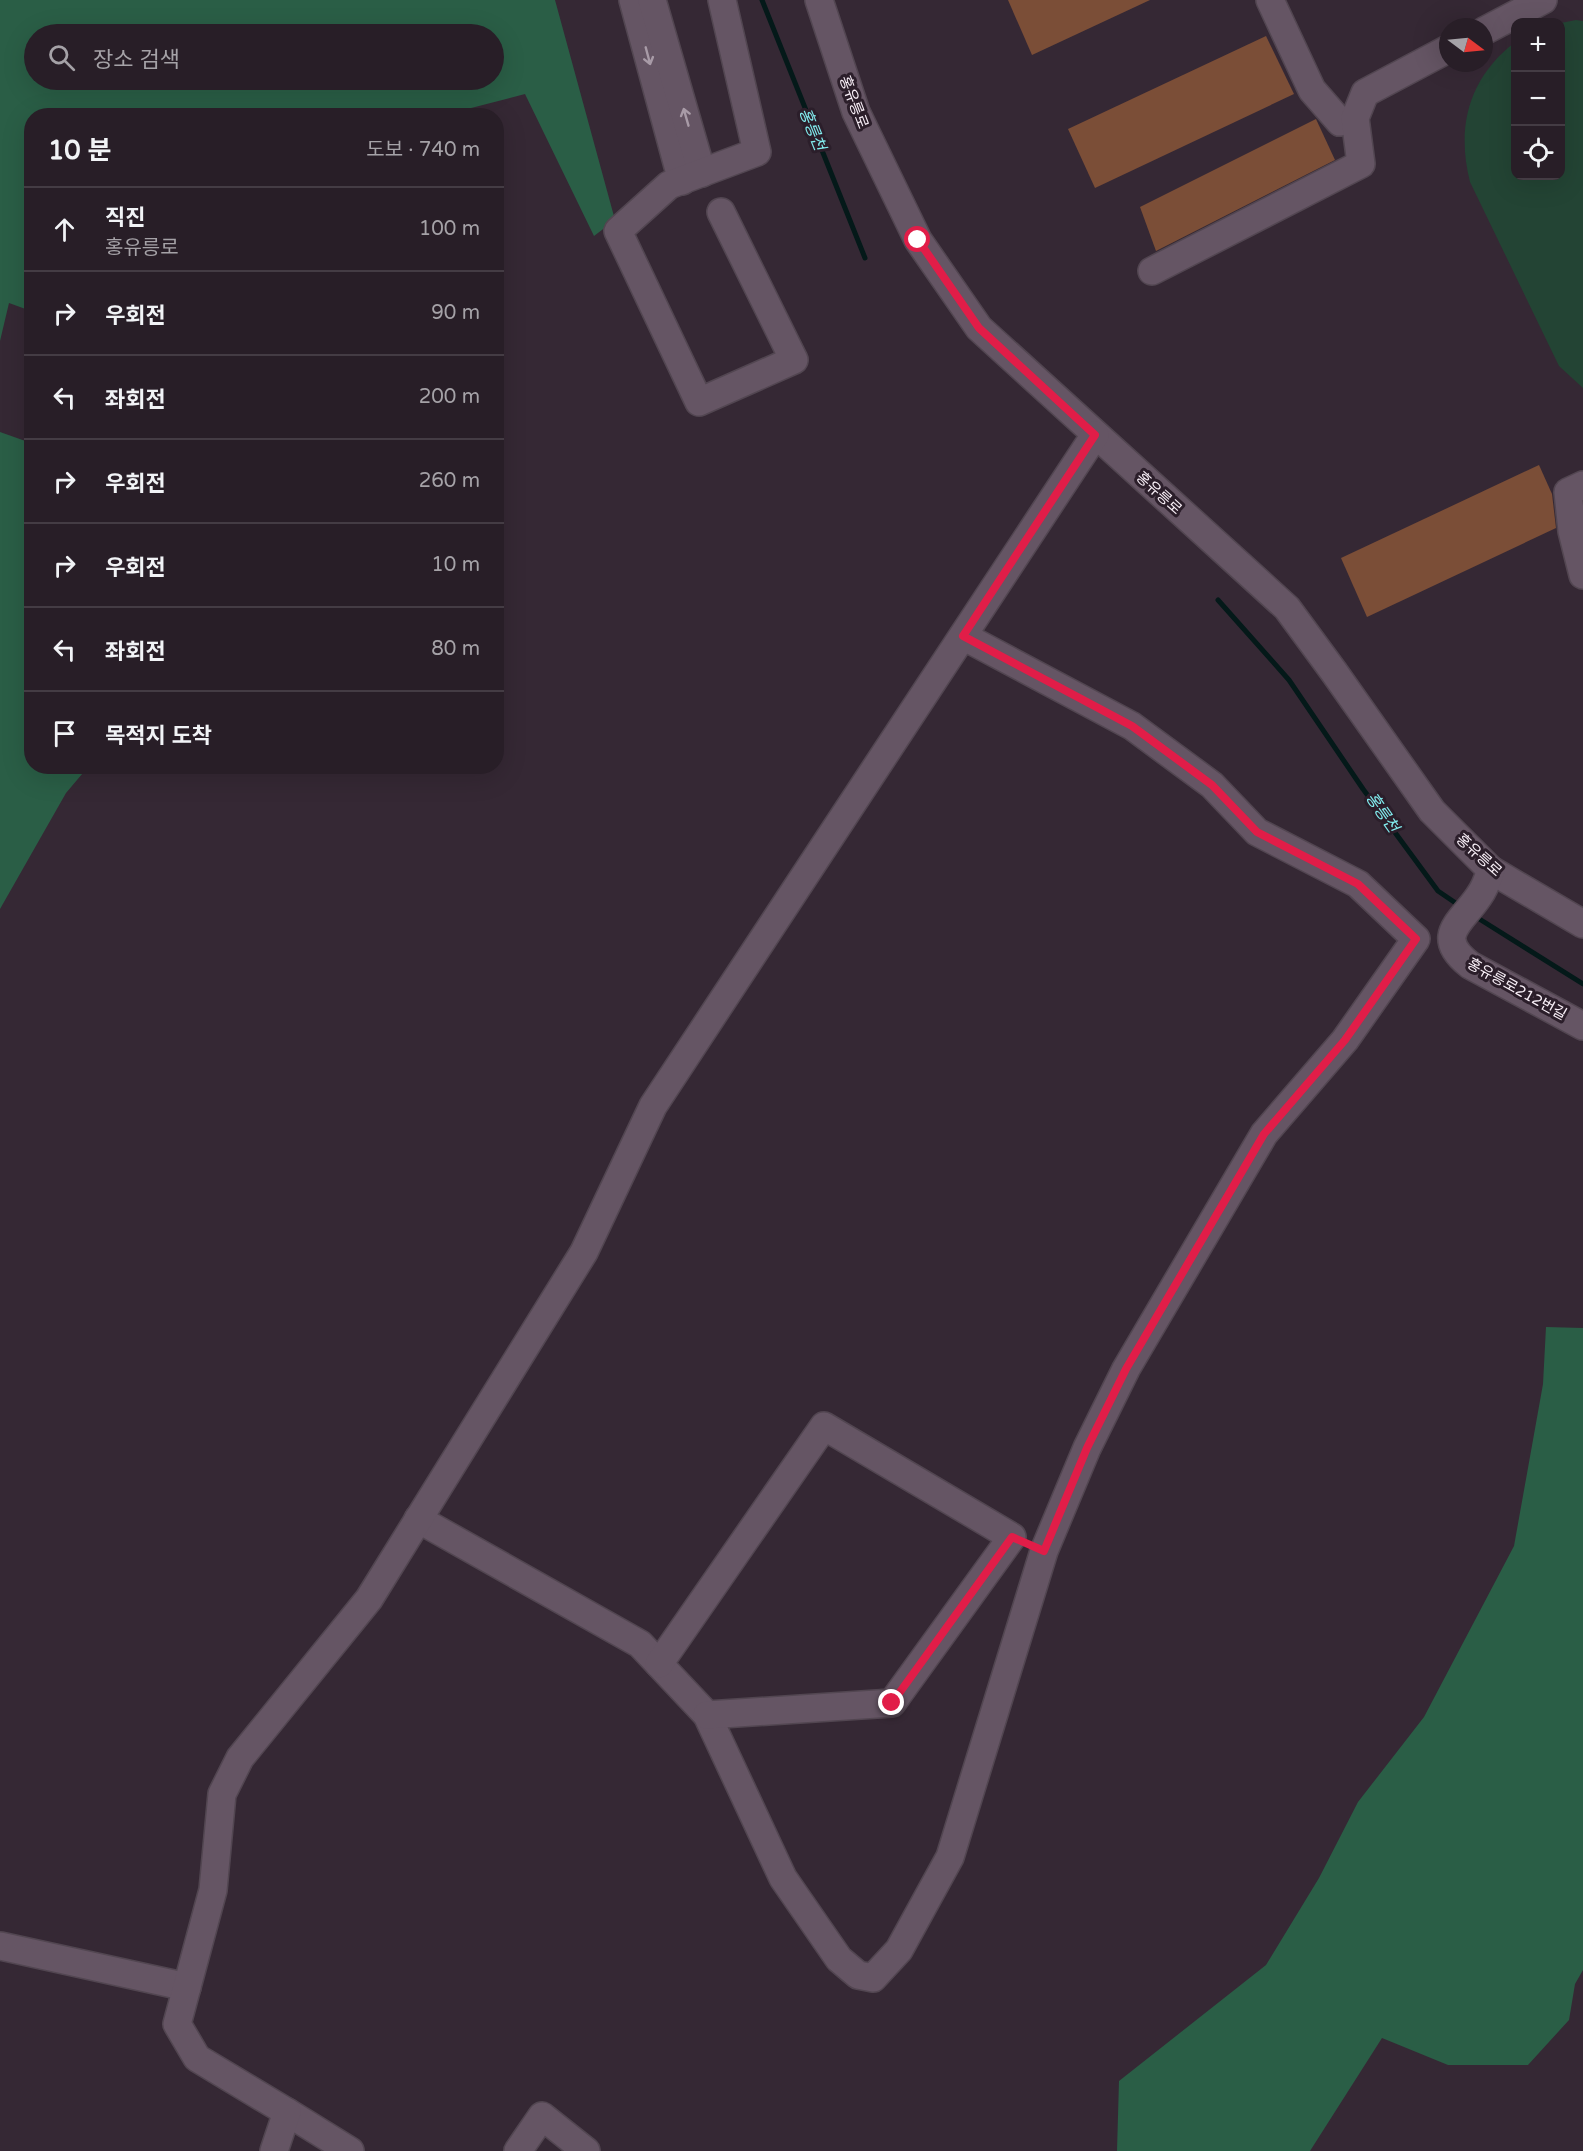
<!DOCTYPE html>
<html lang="ko">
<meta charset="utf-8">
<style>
body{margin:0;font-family:"Varela Round","Noto Sans KR",sans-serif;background:#342b33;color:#f1f3f6}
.controls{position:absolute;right:18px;top:18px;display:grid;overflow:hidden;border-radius:12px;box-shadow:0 6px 24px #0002}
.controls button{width:54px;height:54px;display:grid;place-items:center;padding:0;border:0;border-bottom:2px solid #443c44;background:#281e27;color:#f1f3f6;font:30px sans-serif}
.compass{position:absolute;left:1439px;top:18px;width:54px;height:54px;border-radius:50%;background:#281e27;box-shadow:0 6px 24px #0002;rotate:106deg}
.stop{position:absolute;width:18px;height:18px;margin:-14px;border:4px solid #e11d48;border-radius:50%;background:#fff}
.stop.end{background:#e11d48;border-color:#fff;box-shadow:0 2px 6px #0008}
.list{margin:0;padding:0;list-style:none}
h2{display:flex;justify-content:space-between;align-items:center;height:78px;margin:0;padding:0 24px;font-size:26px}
h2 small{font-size:20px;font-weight:400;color:#a5a2a7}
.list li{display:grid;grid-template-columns:39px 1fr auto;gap:18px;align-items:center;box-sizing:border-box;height:84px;padding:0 24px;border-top:2px solid #443c44}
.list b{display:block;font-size:22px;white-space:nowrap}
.list p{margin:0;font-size:20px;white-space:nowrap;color:#a5a2a7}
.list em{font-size:20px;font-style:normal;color:#a5a2a7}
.icon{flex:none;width:33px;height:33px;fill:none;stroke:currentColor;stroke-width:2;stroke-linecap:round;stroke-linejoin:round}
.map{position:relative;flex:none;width:1583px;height:2151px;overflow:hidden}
.search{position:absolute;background:#281e27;box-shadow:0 6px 24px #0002;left:24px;top:24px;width:480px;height:66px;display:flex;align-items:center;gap:15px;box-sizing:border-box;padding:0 21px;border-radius:33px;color:#a5a2a7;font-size:22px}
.panel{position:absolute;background:#281e27;box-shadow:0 6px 24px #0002;left:24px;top:108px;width:480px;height:666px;border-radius:24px}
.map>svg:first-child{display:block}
.green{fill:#234434}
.forest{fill:#2a5e46;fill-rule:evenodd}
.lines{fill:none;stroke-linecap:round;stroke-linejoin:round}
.stream{stroke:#041919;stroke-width:5}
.building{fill:#7b4e37}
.minor-casing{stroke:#524651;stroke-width:30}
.minor{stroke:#655564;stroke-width:27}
.oneway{stroke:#a89ba7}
.route{stroke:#e11d48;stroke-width:8}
.labels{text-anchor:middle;stroke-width:6;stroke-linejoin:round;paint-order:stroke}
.street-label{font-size:15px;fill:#f9f0f8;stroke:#2b1e2a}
.water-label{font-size:16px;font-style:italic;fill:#83eef0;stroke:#2b1e2a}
</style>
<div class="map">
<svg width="1583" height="2151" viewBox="0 0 1583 2151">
<rect width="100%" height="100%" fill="#352834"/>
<path class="green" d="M1576,20L1583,21V388L1559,366L1470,182C1456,126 1469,78 1515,42L1516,176H1560L1561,23Z"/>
<g class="forest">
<path d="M0,0H555L615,220L594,236L525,94L444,115L32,116L31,311L9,303L0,341ZM34,34H494V80H34Z"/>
<path d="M0,432L31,443L32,766L88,767L66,793L0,909Z"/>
<path d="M1546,1327L1583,1328V1970L1575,1984L1569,2020L1528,2065H1448L1382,2038L1310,2151H1117L1119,2081L1266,1965L1319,1878L1358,1802L1424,1717L1514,1546L1543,1384Z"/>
</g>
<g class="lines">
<g class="stream">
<path d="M762,0L865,258"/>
<path d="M1218,600L1289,680L1363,789L1438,891L1460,906"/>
<path d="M1473,915L1583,984"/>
</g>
</g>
<g class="building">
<path d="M1008,0H1150L1032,55Z"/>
<path d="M1266,36L1294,94L1095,188L1068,129Z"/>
<path d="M1316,119L1335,160L1156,251L1140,207Z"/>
<path d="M1539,465L1552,494L1556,528L1367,617L1341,558Z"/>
</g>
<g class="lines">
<g class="minor-casing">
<g id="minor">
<path d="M633,0L682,181"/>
<path d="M652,0L702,173"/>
<path d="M819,0L856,112L918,240L979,328L1287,608L1334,672L1432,811L1491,870L1583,924"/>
<path d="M1270,0L1312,90L1340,122L1355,118"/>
<path d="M1484,31L1543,0"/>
<path d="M721,212L794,360L699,402L618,231L669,185L757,152L722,0"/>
<path d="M1152,271L1361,164L1355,118L1365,93L1448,49"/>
<path d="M1583,485L1568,492L1572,531L1583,575"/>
<path d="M1491,870C1488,879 1485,888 1479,896C1461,923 1433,936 1470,965L1583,1026"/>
<path d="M418,1519L640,1644L707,1715L783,1878L839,1959L858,1975L873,1978L899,1950L950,1857L1044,1551L1087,1448L1126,1369L1264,1134L1345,1040L1416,939L1358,884L1257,832L1212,785L1132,726L963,636"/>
<path d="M659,1664L824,1426L1012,1537L892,1703L707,1715"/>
<path d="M0,1946L187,1987"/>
<path d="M287,2112L350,2151"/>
<path d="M274,2151L287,2112L197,2058L177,2024L213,1890L222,1794L240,1758L369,1599L584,1252L653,1106L1095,435"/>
<path d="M518,2151L542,2116L586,2151"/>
</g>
</g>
<use href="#minor" class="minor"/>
</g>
<defs><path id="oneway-shaft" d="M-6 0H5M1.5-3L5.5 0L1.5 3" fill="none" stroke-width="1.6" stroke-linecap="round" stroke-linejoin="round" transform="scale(1.5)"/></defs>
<g class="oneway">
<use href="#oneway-shaft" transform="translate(648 56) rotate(75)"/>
<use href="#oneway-shaft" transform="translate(686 117) rotate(-106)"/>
</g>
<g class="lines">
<path class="route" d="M892,1703L1012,1537L1044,1551L1087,1448L1126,1369L1264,1134L1345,1040L1416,939L1358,884L1257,832L1212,785L1132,726L963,636L1095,435L979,328L918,240"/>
</g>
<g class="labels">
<g class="street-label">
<text transform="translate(854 102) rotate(69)" y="5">홍유릉로</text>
<text transform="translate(1159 493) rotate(42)" y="5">홍유릉로</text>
<text transform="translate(1479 855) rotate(42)" y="5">홍유릉로</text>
<text transform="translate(1517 989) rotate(29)" y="5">홍유릉로212번길</text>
</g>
<g class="water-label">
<text transform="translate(813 129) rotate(68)" y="6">홍릉천</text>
<text transform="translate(1383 812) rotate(55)" y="6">홍릉천</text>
</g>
</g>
</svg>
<div class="controls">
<button>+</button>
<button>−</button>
<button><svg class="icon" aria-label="locate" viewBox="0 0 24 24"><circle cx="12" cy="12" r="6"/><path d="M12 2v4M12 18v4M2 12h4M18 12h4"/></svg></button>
</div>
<svg class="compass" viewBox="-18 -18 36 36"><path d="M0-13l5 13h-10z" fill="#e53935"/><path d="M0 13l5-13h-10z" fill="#a5a2a7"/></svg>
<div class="stop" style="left:918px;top:240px"></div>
<div class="stop end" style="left:892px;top:1703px"></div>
<div class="search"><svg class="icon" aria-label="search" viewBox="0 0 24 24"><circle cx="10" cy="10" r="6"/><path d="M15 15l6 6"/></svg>장소 검색</div>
<section class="panel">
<h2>10 분<small>도보 · 740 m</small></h2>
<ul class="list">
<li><svg class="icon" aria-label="ahead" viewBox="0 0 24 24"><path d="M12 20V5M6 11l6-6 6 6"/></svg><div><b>직진</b><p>홍유릉로</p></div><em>100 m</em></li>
<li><svg class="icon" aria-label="right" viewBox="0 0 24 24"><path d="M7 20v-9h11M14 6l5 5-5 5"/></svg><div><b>우회전</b></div><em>90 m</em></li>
<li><svg class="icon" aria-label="left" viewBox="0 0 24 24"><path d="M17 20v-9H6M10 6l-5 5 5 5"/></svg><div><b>좌회전</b></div><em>200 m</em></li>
<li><svg class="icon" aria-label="right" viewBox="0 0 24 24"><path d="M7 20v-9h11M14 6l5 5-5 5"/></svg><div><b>우회전</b></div><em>260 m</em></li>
<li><svg class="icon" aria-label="right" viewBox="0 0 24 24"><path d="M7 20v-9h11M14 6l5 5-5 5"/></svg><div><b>우회전</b></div><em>10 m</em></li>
<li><svg class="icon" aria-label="left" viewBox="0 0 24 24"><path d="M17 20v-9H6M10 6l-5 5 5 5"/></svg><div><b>좌회전</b></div><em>80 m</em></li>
<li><svg class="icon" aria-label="arrive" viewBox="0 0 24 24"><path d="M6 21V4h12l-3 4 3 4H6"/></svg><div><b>목적지 도착</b></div></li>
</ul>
</section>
</div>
